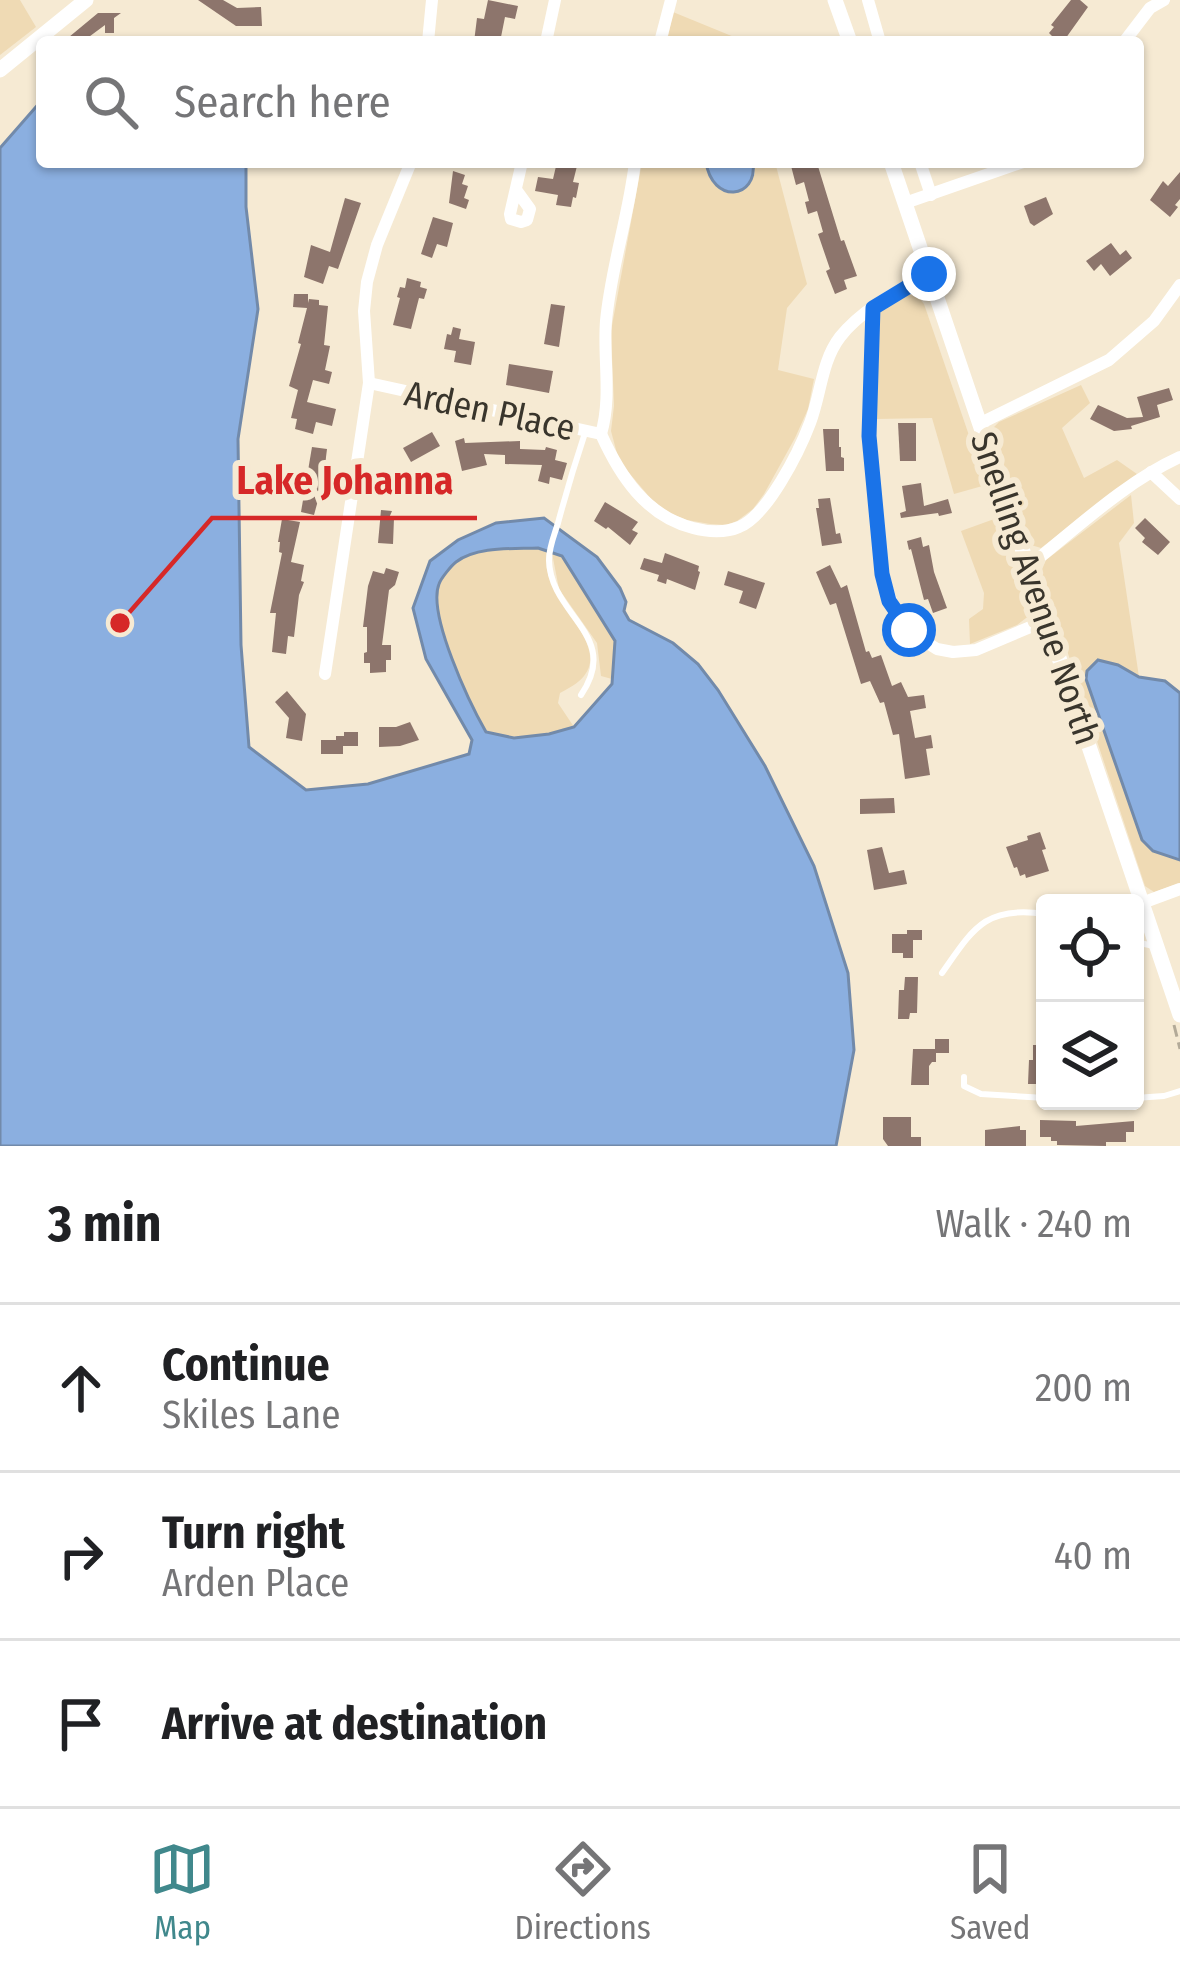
<!DOCTYPE html>
<meta charset="utf-8">
<style>
body{margin:0;font-family:"Fira Sans Condensed",sans-serif;background:#f2f2f2;color:#202124}
.controls{position:absolute;right:36px;bottom:36px;display:grid;overflow:hidden;border-radius:12px;box-shadow:0 3px 9px #0004}
.controls button{width:108px;height:108px;display:grid;place-items:center;padding:0;border:0;border-bottom:3px solid #e0e0e0;background:#fff;color:#202124;font:60px sans-serif}
.stop{position:absolute;width:36px;height:36px;margin:-27px;border:9px solid #1a73e8;border-radius:50%;background:#fff}
.stop.end{background:#1a73e8;border-color:#fff;box-shadow:0 3px 12px #0008}
.list{margin:0;padding:0;list-style:none}
h2{display:flex;justify-content:space-between;align-items:center;height:156px;margin:0;padding:0 48px;font-size:51px}
h2 small{font-size:39px;font-weight:400;color:#757577}
.list li{display:grid;grid-template-columns:78px 1fr auto;gap:36px;align-items:center;box-sizing:border-box;height:168px;padding:0 48px;border-top:3px solid #e0e0e0}
.list b{display:block;font-size:45px;white-space:nowrap}
.list p{margin:0;font-size:39px;white-space:nowrap;color:#757577}
.list em{font-size:39px;font-style:normal;color:#757577}
.icon{flex:none;width:66px;height:66px;fill:none;stroke:currentColor;stroke-width:2;stroke-linecap:round;stroke-linejoin:round}
.map{position:relative;flex:none;width:1180px;height:1146px;overflow:hidden}
.search{position:absolute;background:#fff;box-shadow:0 3px 9px #0004;left:36px;right:36px;top:36px;height:132px;display:flex;align-items:center;gap:30px;box-sizing:border-box;padding:0 42px;border-radius:12px;color:#757577;font-size:45px}
.sheet{height:660px;background:#fff}
nav{display:flex;justify-content:space-around;align-items:center;box-sizing:border-box;height:168px;border-top:3px solid #e0e0e0;background:#fff;font-size:33px;color:#757577}
nav a{display:grid;justify-items:center;gap:6px}
nav .on{color:#40888c}
.map>svg:first-child{display:block}
.green{fill:#efdab4}
.water{fill:#8bafe0;stroke:#728aaa;stroke-width:3;fill-rule:evenodd}
.building{fill:#8d756c}
.lines{fill:none;stroke-linecap:round;stroke-linejoin:round}
.path{stroke:#b3aa98;stroke-width:3;stroke-dasharray:12 6;stroke-linecap:butt}
.service{stroke:#fff;stroke-width:6}
.minor{stroke:#fff;stroke-width:12}
.tertiary{stroke:#fff;stroke-width:15}
.route{stroke:#1a73e8;stroke-width:15}
.labels{text-anchor:middle;stroke-width:12;stroke-linejoin:round;paint-order:stroke}
.street-label{font-size:36px;fill:#39352c;stroke:#f6ead3}
.leader{fill:none;stroke:#d62828;stroke-width:4.5}
.callout-dot{fill:#d62828;stroke:#f6ead3;stroke-width:4.5}
.callout-label{font-size:39px;text-anchor:middle;font-weight:bold;fill:#d62828;stroke:#f6ead3;stroke-width:12;stroke-linejoin:round;paint-order:stroke}
</style>
<div class="map">
<svg width="1180" height="1146" viewBox="0 0 1180 1146">
<rect width="100%" height="100%" fill="#f6ead3"/>
<g class="green">
<path d="M0,0H20L36,27L0,55Z"/>
<path d="M673,12L734,37L736,42H667Z"/>
<path d="M642,162H706L707,173L755,175L753,162H775L807,284L787,308L778,370L814,379L808,409L795,438L764,494L753,509L737,521L726,525L710,524L687,520L667,512L652,500L619,461L611,431L614,406L611,331Z"/>
<path d="M907,294L919,298L924,304L986,485L954,494L932,418L876,419L877,317L880,311Z"/>
<path d="M1081,385L1090,403L1062,428L1084,478L1117,460L1137,474L1041,548L1031,545L992,429L999,422Z"/>
<path d="M1131,495L1134,523L1119,543L1139,677L1118,665L1086,679L1153,851L1180,860V883L1154,892L1145,886L1041,572L1046,560Z"/>
<path d="M997,518L1030,615L1017,625L970,644L969,619L983,609L984,593L961,531Z"/>
<path d="M538,548L547,551C537,599 612,640 584,676C579,683 567,689 560,693L558,703L574,727C544,735 516,741 485,732C470,704 427,614 439,583C441,578 452,565 456,561C478,546 514,549 538,548Z"/>
<path d="M552,553L562,556L615,641L612,679L601,676L597,643L559,589Z"/>
</g>
<g class="water">
<path d="M42,100V162H246V207L258,309L238,439L241,645L249,747L306,790L368,784L469,754L472,740L426,659L413,608L430,561L458,540L496,523L544,518L597,557L620,588L626,602L624,611L629,620L673,643L698,664L718,690L765,766L814,866L848,973L854,1050L836,1146H0V148ZM538,548L562,556L615,641L612,684L574,727L549,734L514,738L486,732C470,704 427,614 439,584C441,578 452,565 456,562C477,546 513,549 538,548Z"/>
<path d="M706,162H753C758,200 712,204 706,162Z"/>
<path d="M1098,660L1118,665L1139,677L1165,681L1180,693V860L1153,851L1142,840L1086,679L1087,671Z"/>
</g>
<g class="building">
<path d="M198,0H223L237,8L261,7L262,26H236Z"/>
<path d="M488,0L518,6L515,19L505,17L500,42H474L477,18L484,19Z"/>
<path d="M1071,0H1080L1088,7L1063,42H1058L1049,33L1054,27L1051,25Z"/>
<path d="M98,13H121L114,18V33H105V25L82,42H63Z"/>
<path d="M557,162H578L573,182L579,183L576,198L573,197L571,207L556,205L558,195L535,191L538,177L553,179Z"/>
<path d="M790,162H806L807,166L817,163L841,241L844,240L857,276L844,280L847,289L835,294L826,271L830,269L818,234L823,232L817,211L808,214L805,202L809,201L804,182L796,185Z"/>
<path d="M453,171L465,175L462,184L468,186L464,198L469,200L466,209L449,203Z"/>
<path d="M1180,172V199L1175,205L1178,207L1170,217L1150,200L1163,181L1168,186Z"/>
<path d="M1046,197L1053,214L1034,226L1030,223L1024,206Z"/>
<path d="M345,198L361,203L338,269L329,266L323,284L304,277L311,245L330,252Z"/>
<path d="M433,217L453,223L447,247L437,244L432,258L421,254Z"/>
<path d="M1111,243L1120,255L1126,250L1132,258L1110,276L1101,264L1094,271L1086,261Z"/>
<path d="M407,278L421,282L420,287L427,289L424,299L419,298L411,329L393,325L400,298L397,297L400,287L405,288Z"/>
<path d="M294,294H308V303L309,299L319,300V305L328,306L324,345L330,346L325,370L332,372L329,384L313,380L307,402L336,409L332,426L316,422L313,434L295,429L297,419L291,418L298,390L289,386L301,344L298,343L307,308L293,307Z"/>
<path d="M551,304L565,306L559,347L544,344Z"/>
<path d="M453,327L461,329L459,339L475,342L471,365L454,362L456,351L444,349L447,334L451,335Z"/>
<path d="M509,364L553,371L549,393L506,385Z"/>
<path d="M1169,388L1173,400L1157,405L1160,417L1131,426L1132,429L1114,431L1090,419L1098,405L1127,418L1143,417L1137,397Z"/>
<path d="M898,423H916V461H900Z"/>
<path d="M823,429H839V447H841V457L844,458V471H826Z"/>
<path d="M432,432L440,446L411,462L403,448Z"/>
<path d="M464,438L465,443L520,441V449L545,450L546,447L557,450L555,460L567,463L562,480L550,477L549,484L538,481L542,465L505,464V455L484,454L487,465L462,471L455,441Z"/>
<path d="M312,447L327,449L323,482L314,515L301,512Z"/>
<path d="M921,483L924,506L948,499L952,513L939,516L938,513L901,518L900,513L906,511L902,486Z"/>
<path d="M830,498L836,534L840,533L842,543L822,546L816,508H819L818,499Z"/>
<path d="M605,502L638,522L632,530L638,533L630,545L608,527L606,529L594,521Z"/>
<path d="M381,510L392,511L389,518H394L393,544L378,543Z"/>
<path d="M1145,518L1170,542L1158,555L1142,542L1145,538L1135,528Z"/>
<path d="M282,519L300,522L291,562L304,565L301,581L304,582L299,595L294,637L288,636L286,654L272,652L276,613H270L282,553L279,552L280,542H278Z"/>
<path d="M921,537L923,547L929,545L934,572L947,608L933,613L928,599L924,600L911,549L909,550L907,541Z"/>
<path d="M665,553L699,566L698,571L700,572L695,590L667,579L666,584L657,581L659,575L640,569L644,558L662,563Z"/>
<path d="M830,565L841,588L847,585L866,652L869,651L872,658L881,655L892,686L901,682L908,697L924,695L926,708L910,711L915,738L931,735L933,748L926,749L930,775L905,779L899,734L893,735L884,702L880,703L870,681L861,684L836,603L830,605L816,572Z"/>
<path d="M386,568L399,572L395,585L389,590L382,645H391V660H386V672L370,673V663H364V653L367,652V627H363L368,586L373,571L384,574Z"/>
<path d="M728,571L765,583L756,609L739,603L743,591L724,585Z"/>
<path d="M287,691L306,714L302,741L286,738L289,718L275,702Z"/>
<path d="M410,722L419,740L400,746L379,747V727H396Z"/>
<path d="M344,732H358V746H343V754H321V740H336V736H344Z"/>
<path d="M894,798L895,813L860,814V799Z"/>
<path d="M1040,832L1046,849L1042,850L1049,871L1026,878L1025,874L1020,876L1017,867L1014,868L1006,847L1028,840L1027,836Z"/>
<path d="M882,847L889,873L904,870L907,884L874,890L867,850Z"/>
<path d="M907,930H922V940H913V958H903V953H892V934H907Z"/>
<path d="M905,977H918L917,1013H910L909,1019H898L899,990H904Z"/>
<path d="M935,1039H949V1053H936V1062H932L929,1066V1085H911L913,1049H935Z"/>
<path d="M1033,1045H1045L1042,1084H1028L1029,1060H1033Z"/>
<path d="M883,1117H911V1137H921V1146H888L883,1139Z"/>
<path d="M1040,1120L1076,1121V1126L1134,1121V1132H1126V1142H1106V1146L1057,1145V1141H1051V1137H1040Z"/>
<path d="M1020,1126V1130H1026V1146H985V1130Z"/>
</g>
<g class="lines">
<path class="path" d="M1174,1025L1180,1049"/>
<g class="service">
<path d="M581,695C622,635 550,616 549,560C549,547 554,536 558,523C566,493 575,463 585,433"/>
<path d="M1135,942L1154,946"/>
<path d="M942,973C973,929 985,905 1045,914"/>
<path d="M964,1077V1086L981,1094L1045,1098"/>
<path d="M1135,1098L1164,1096L1180,1091"/>
</g>
<g class="minor">
<path d="M868,0L880,42"/>
<path d="M428,42L432,0"/>
<path d="M546,42L555,0"/>
<path d="M660,42L671,0"/>
<path d="M1124,42L1150,8L1164,0"/>
<path d="M920,162L931,195"/>
<path d="M517,191L530,209L527,220L521,222L511,219L510,214L522,162"/>
<path d="M905,203L1023,162"/>
<path d="M873,308L869,436L882,574L895,612L918,637L937,649L953,652L976,650L1047,620"/>
<path d="M369,383L601,434C620,476 646,516 693,528C707,532 726,533 739,527C767,516 799,452 810,423C821,395 821,362 840,337C862,309 898,291 929,274"/>
<path d="M981,423L1109,360L1154,321L1180,285"/>
<path d="M601,434C612,397 603,359 606,321C611,267 629,215 635,162"/>
<path d="M1151,472L1180,499"/>
<path d="M1029,566C1077,528 1125,482 1180,457"/>
<path d="M325,674L369,383L364,311L367,282L377,245L411,162"/>
<path d="M1142,903L1180,889"/>
</g>
<g class="tertiary">
<path d="M835,0L850,42"/>
<path d="M0,70L86,0"/>
<path d="M891,162L1180,1015"/>
</g>
</g>
<g class="lines">
<path class="route" d="M909,630L889,601L882,574L869,436L873,308L929,274"/>
</g>
<g class="labels">
<g class="street-label">
<text transform="translate(490 410) rotate(12)" y="13">Arden Place</text>
<text transform="translate(1036 588) rotate(71)" y="13">Snelling Avenue North</text>
</g>
</g>
<path class="leader" d="M120 623L212 518H477"/>
<circle class="callout-dot" cx="120" cy="623" r="12"/>
<g class="callout-label">
<text x="345" y="494">Lake Johanna</text>
</g>
</svg>
<div class="controls">
<button><svg class="icon" aria-label="locate" viewBox="0 0 24 24"><circle cx="12" cy="12" r="6"/><path d="M12 2v4M12 18v4M2 12h4M18 12h4"/></svg></button>
<button><svg class="icon" aria-label="layers" viewBox="0 0 24 24"><path d="M12 4l9 5-9 5-9-5zM3 14l9 5 9-5"/></svg></button>
</div>
<div class="stop" style="left:909px;top:630px"></div>
<div class="stop end" style="left:929px;top:274px"></div>
<div class="search"><svg class="icon" aria-label="search" viewBox="0 0 24 24"><circle cx="10" cy="10" r="6"/><path d="M15 15l6 6"/></svg>Search here</div>
</div>
<section class="sheet">
<h2>3 min<small>Walk · 240 m</small></h2>
<ul class="list">
<li><svg class="icon" aria-label="ahead" viewBox="0 0 24 24"><path d="M12 20V5M6 11l6-6 6 6"/></svg><div><b>Continue</b><p>Skiles Lane</p></div><em>200 m</em></li>
<li><svg class="icon" aria-label="right" viewBox="0 0 24 24"><path d="M7 20v-9h11M14 6l5 5-5 5"/></svg><div><b>Turn right</b><p>Arden Place</p></div><em>40 m</em></li>
<li><svg class="icon" aria-label="arrive" viewBox="0 0 24 24"><path d="M6 21V4h12l-3 4 3 4H6"/></svg><div><b>Arrive at destination</b></div></li>
</ul>
</section>
<nav>
<a class="on"><svg class="icon" aria-label="map" viewBox="0 0 24 24"><path d="M3 6l6-2 6 2 6-2v14l-6 2-6-2-6 2zM9 4v14M15 6v14"/></svg>Map</a>
<a><svg class="icon" aria-label="directions" viewBox="0 0 24 24"><path d="M12 3l9 9-9 9-9-9zM9 14v-3h6M13 9l2 2-2 2"/></svg>Directions</a>
<a><svg class="icon" aria-label="saved" viewBox="0 0 24 24"><path d="M7 4h10v16l-5-4-5 4z"/></svg>Saved</a>
</nav>
